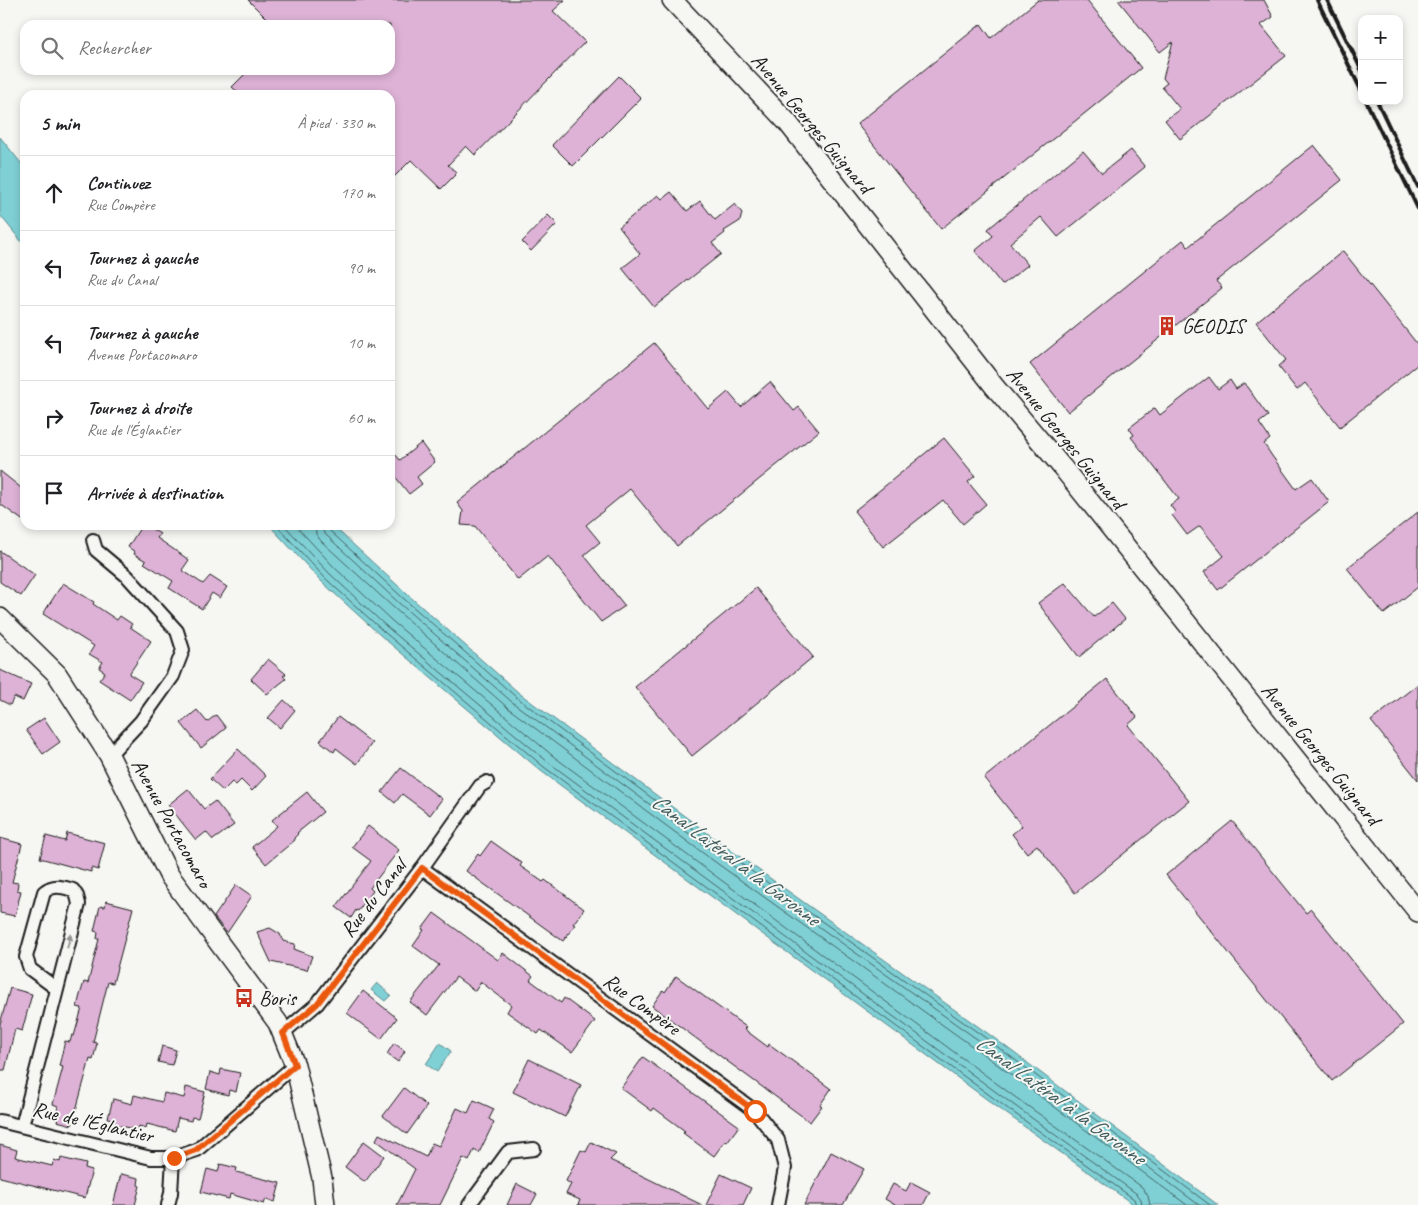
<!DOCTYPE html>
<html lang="fr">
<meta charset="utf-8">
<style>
body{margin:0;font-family:Caveat,sans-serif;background:#f6f6f6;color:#202124}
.controls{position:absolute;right:15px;top:15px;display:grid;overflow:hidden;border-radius:10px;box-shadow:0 2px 8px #0003}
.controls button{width:45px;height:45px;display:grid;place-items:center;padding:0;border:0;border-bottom:1px solid #e0e0e0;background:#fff;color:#202124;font:25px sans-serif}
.stop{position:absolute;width:15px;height:15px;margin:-11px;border:4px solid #ea580c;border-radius:50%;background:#fff}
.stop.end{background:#ea580c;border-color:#fff;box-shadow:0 1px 5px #0008}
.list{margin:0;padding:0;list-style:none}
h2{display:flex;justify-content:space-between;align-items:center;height:65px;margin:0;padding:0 20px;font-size:21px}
h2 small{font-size:16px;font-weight:400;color:#757577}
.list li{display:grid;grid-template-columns:32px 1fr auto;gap:15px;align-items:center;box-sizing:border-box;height:75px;padding:0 20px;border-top:1px solid #e0e0e0}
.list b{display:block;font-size:19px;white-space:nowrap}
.list p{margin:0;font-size:16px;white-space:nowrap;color:#757577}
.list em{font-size:16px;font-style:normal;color:#757577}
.icon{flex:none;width:28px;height:28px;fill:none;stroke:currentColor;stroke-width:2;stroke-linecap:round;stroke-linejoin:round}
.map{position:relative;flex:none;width:1418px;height:1205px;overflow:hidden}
.search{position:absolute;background:#fff;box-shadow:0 2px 8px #0003;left:20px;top:20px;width:375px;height:55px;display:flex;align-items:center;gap:12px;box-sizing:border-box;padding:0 18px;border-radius:15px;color:#757577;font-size:19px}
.panel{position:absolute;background:#fff;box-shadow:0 2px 8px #0003;left:20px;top:90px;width:375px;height:440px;border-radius:15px}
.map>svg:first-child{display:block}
.water{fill:#7fd0d5;stroke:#57888b}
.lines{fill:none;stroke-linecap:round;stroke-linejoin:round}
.shore{stroke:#446466;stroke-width:1}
.building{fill:#ddb2d6;stroke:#1c1c1c}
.street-casing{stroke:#1c1c1c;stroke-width:16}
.secondary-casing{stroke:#1c1c1c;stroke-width:22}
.street{stroke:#f6f6f2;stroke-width:12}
.secondary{stroke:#f6f6f2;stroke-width:19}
.rail{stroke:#1c1c1c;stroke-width:4}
.oneway{fill:#949492}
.route{stroke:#ea580c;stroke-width:6}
.labels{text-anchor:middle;stroke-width:4;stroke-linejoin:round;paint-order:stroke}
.street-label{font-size:21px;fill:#1c1c1c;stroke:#f6f6f2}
.poi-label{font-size:21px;fill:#1c1c1c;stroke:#f6f6f2;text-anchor:start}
.water-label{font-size:22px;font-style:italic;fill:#3f5b5d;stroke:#f6f6f2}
</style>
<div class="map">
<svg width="1418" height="1205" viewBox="0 0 1418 1205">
<rect width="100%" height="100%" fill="#f6f6f2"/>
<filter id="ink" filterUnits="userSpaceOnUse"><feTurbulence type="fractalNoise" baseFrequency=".02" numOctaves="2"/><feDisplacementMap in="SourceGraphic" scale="10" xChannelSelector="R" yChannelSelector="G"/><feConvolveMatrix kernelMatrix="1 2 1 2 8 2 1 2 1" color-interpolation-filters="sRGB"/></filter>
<g filter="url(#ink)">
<g class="water">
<path d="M0,137L25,168V246L0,215Z"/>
<path d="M269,525H332L407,594L519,693L722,844L990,1035L1218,1205H1134L1004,1112L541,771L380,635L321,581Z"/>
<path d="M377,983L391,995L385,1001L371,990Z"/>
<path d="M440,1043L451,1051L437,1072L426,1064Z"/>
</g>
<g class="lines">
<g class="shore">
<path d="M276,525L325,578L383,631L544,767L1007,1108L1134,1199L1136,1205"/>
<path d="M284,525L329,573L387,627L548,762L1011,1103L1137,1194L1141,1199L1142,1205"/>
<path d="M295,525L335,568L392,621L553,756L1015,1097L1142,1187L1148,1196L1150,1205"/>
<path d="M315,525L316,534L321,541L394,608L508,708L711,859L979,1051L1187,1205"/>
<path d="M323,525V531L326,535L399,603L512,702L715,853L984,1044L1199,1205"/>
<path d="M329,525L330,531L403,598L516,697L719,848L987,1039L1210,1205"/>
</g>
</g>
<g class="building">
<path d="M248,0H565L553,11L585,42L475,155L466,146L448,165L457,173L441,189L411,160L390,181V95H241L232,87L249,70H390V25H273Z"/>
<path d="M1038,0H1087L1141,68L941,229L857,124L981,24L991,38Z"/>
<path d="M1118,0H1264L1273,17L1261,25L1286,56L1180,139L1165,120L1180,109L1162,87L1167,83L1163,78L1173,42L1160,52Z"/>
<path d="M619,76L641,98L573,166L552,145Z"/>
<path d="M1314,145L1342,180L1216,281L1222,288L1068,412L1030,364L1183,240L1188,247Z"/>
<path d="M1131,150L1145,167L1058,237L1041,217L1010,243L1028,265L1002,285L975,251L993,236L988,229L1083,151L1102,173Z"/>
<path d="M671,192L687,211L700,201L715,220L735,204L742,213L740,221L724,231L725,233L712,243L721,254L654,307L622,268L640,254L619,227L658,195L662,199Z"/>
<path d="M548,215L557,224L531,251L522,242Z"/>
<path d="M1343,251L1418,345V364L1340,427L1305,383L1297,390L1278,366L1286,360L1256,322Z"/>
<path d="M654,343L708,409L728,392L741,407L770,382L794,411L799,407L819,431L677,546L630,489L586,525L600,542L584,555L625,606L601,622L548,556L518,580L475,526L461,525L463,511L457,503Z"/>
<path d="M1209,377L1218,389L1230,380L1236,389L1244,383L1268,416L1259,423L1270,439L1264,444L1272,456L1296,489L1312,478L1329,502L1218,590L1204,572L1224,556L1200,526L1187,535L1172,515L1175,512L1170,505L1179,499L1131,437L1134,435L1129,428L1155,408L1160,415Z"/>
<path d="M944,438L975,476L968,482L986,504L963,524L943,500L883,547L854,511Z"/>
<path d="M421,443L435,462L417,477L422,484L409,494L390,470V448L400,460Z"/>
<path d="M0,471L25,491V522L0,504Z"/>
<path d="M1418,512V587L1384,614L1347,568Z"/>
<path d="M142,525H146L160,534L157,538L189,560L182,570L203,584L210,576L227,587L220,598L212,593L202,609L169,588L173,581L144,563L146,561L134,554L135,552L128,547Z"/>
<path d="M0,551L35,575L21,596L0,582Z"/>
<path d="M63,583L94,602L93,604L117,620L120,616L132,624L130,627L151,641L129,674L142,682L130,700L99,680L105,672L99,668L103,662L89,654L94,646L43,614Z"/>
<path d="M1065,583L1094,617L1112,603L1125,619L1079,657L1038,603Z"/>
<path d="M756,588L813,657L692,756L635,687Z"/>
<path d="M268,659L286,674L283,676L286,679L267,694L251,679Z"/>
<path d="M0,670L31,684L23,701L14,697L10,705L0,700Z"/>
<path d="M1107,679L1137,717L1128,725L1189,801L1075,893L1037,845L1027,853L1012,834L1022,826L984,778Z"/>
<path d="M1418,684V780L1371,721Z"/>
<path d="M284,700L295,710L280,728L268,718Z"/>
<path d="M197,710L207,722L216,715L226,728L201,748L181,723Z"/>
<path d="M338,717L372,743L357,764L336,748L334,752L320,741Z"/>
<path d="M44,718L60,742L43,754L26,730Z"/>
<path d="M238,749L266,776L252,791L241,780L236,785L232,782L223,791L210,779Z"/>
<path d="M401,768L442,799L430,815L402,794L395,803L382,792Z"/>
<path d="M188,789L204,809L215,801L234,825L213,840L206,832L196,840L168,805Z"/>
<path d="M307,792L323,812L297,833L298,834L294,838L295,840L266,864L252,847L277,826L272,820Z"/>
<path d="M1232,821L1306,913L1311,909L1403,1024L1332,1081L1166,875Z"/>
<path d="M368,826L399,850L370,888L373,891L358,911L356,910L351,918L336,907L371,861L352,847Z"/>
<path d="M67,833L105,843L98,870L91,868V872L40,858L46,836L65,841Z"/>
<path d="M0,838L22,844L12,882L18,883L17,890L21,891L15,916L0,913Z"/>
<path d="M491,841L522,863L520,866L543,882L545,880L584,909L573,924L575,925L563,941L466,871L478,854L480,856Z"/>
<path d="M236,885L252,896L227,933L214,917Z"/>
<path d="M106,901L133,908L113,983L108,982L93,1042L97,1043L93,1060L90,1059L72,1125L57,1121L60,1113L57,1112L58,1106L53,1104L63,1067L59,1066L65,1041L70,1042L72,1035L74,1036L82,1008L77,1007L80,995L84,982L88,983L99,939H97L98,932L94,931L100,906L105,907Z"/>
<path d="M434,913L498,960L503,953L533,976L530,980L561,1003L564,998L595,1021L572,1052L541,1030L538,1034L507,1012L511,1005L481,982L475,991L456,977L427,1015L410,1002L439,965L413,946L424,930L422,929Z"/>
<path d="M270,928L280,934L283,941L295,944L294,949L312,956L307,970L271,962L257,932Z"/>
<path d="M676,976L746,1027L744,1029L768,1047L769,1044L831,1089L820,1105L822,1106L810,1122L652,1006L663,990L665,992Z"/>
<path d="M10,988L32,994L22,1031L15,1029L5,1070H0V1024Z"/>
<path d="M363,991L397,1018L381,1039L347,1013Z"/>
<path d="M394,1043L405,1051L398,1062L387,1054Z"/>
<path d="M162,1046L176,1050L172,1065L158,1062Z"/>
<path d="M643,1057L739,1126L727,1142L725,1141L714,1156L683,1133L685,1131L654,1108L652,1111L621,1088Z"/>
<path d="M529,1059L581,1085L565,1117L513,1092Z"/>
<path d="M221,1069L240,1073L236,1092L229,1090L228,1095L206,1089L210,1072L220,1075Z"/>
<path d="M186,1087L205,1092L198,1118L192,1117L191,1121L178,1118L175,1131L147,1124L146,1128L139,1126L138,1130L113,1124L114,1119L108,1118L113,1099L132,1104L134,1095L162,1102L164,1093L184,1098Z"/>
<path d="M404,1088L427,1106L407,1134L383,1116Z"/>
<path d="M474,1100L494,1109L489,1119L494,1122L479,1153L474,1150L469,1161L463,1158L440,1205H397L415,1169L376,1140L379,1134L426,1157L432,1143L439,1146L457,1108L468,1113Z"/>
<path d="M364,1141L384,1156L365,1182L345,1167Z"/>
<path d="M591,1142L616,1154L610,1160L702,1205H578L580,1200L566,1194L571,1184L566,1181L581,1150L586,1152Z"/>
<path d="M0,1145L17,1150L15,1157L52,1166L54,1160L60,1162L61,1158L86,1164L85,1168L92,1170L85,1198L0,1177Z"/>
<path d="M831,1152L864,1169L843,1205H804Z"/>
<path d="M220,1164L237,1168L236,1172L280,1183L275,1202L266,1199L264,1204L230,1194L229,1199L201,1192L207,1169L218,1172Z"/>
<path d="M121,1174L139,1178L138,1185L140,1186L135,1205H113Z"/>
<path d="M721,1174L751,1188L743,1205H706Z"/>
<path d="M911,1182L930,1192L923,1205H895L885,1199L893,1184L906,1191Z"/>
<path d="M517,1184L537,1194L531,1205H507Z"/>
</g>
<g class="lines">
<g class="street-casing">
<g id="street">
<path d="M93,540L96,550L127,576L177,631L183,650L173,676L141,721L109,755"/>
<path d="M422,868L755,1111L778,1140L785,1168L778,1205"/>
<path d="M283,1033L317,1004L422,868L480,786L487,782"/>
<path d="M0,1121L151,1158H173L197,1150L295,1065"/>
<path d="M22,1126L79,904L77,896L73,890C62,887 54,884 44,892L26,957L30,969L57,989"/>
<path d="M168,1205L171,1193L173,1158"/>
<path d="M469,1205L508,1152L534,1149"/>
</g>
</g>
<g class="secondary-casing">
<g id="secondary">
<path d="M672,0L788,123L994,386L1062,467L1418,912"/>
<path d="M0,618L57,674L109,755L169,875L278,1023L295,1065L322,1178L325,1205"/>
</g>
</g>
<use href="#street" class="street"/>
<use href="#secondary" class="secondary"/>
<g class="rail">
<path d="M1317,0L1362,92"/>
<path d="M1327,0L1362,71"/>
<path d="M1366,101L1418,209"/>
<path d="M1377,101L1418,187"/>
</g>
</g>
<defs><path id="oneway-solid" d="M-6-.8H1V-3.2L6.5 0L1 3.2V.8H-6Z" transform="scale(1.25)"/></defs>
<use class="oneway" href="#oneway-solid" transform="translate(69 941) rotate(-76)"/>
</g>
<g class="lines" filter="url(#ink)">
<path class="route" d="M174,1158L196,1150L295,1065L283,1033L317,1004L422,868L755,1111"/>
</g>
<defs>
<g id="building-bare" transform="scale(1.5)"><path d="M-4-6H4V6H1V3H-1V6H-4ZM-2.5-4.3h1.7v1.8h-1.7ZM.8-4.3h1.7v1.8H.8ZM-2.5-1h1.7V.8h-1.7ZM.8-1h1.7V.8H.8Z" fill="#c8321e" stroke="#f6f6f2" stroke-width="2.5" paint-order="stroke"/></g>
<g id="bus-bare" transform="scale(1.5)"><path d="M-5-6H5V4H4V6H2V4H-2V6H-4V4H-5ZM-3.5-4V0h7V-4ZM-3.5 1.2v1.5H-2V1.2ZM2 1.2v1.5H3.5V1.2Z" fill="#c8321e" stroke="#f6f6f2" stroke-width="2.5" paint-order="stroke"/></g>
</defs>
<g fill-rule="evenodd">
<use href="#building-bare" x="1167" y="326"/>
<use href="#bus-bare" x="244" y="998"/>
</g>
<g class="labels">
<g class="street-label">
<text transform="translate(812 123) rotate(50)" y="7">Avenue Georges Guignard</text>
<text transform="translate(1066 438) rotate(51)" y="7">Avenue Georges Guignard</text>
<text transform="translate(1321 754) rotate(51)" y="7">Avenue Georges Guignard</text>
<text transform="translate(172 823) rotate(61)" y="7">Avenue Portacomaro</text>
<text transform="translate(373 898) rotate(-52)" y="7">Rue du Canal</text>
<text transform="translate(642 1004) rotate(36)" y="7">Rue Compère</text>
<text transform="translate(93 1122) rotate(13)" y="7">Rue de l'Églantier</text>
</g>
<g class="poi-label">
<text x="1182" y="333">GEODIS</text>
<text x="259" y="1005">Boris</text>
</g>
<g class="water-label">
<text transform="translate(736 859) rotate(37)" y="8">Canal Latéral à la Garonne</text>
<text transform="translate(1061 1099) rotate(36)" y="8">Canal Latéral à la Garonne</text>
</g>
</g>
</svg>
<div class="controls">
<button>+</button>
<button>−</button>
</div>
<div class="stop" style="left:755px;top:1111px"></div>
<div class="stop end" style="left:174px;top:1158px"></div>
<div class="search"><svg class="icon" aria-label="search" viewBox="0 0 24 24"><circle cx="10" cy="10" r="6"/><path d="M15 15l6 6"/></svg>Rechercher</div>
<section class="panel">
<h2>5 min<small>À pied · 330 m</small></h2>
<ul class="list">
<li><svg class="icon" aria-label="ahead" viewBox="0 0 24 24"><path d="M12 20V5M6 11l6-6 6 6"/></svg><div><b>Continuez</b><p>Rue Compère</p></div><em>170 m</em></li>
<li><svg class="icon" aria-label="left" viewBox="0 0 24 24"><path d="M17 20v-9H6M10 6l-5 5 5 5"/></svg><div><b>Tournez à gauche</b><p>Rue du Canal</p></div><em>90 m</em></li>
<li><svg class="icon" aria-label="left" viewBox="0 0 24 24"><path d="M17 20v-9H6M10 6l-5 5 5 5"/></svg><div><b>Tournez à gauche</b><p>Avenue Portacomaro</p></div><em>10 m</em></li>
<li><svg class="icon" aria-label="right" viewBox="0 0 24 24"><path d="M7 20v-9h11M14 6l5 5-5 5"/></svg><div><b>Tournez à droite</b><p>Rue de l'Églantier</p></div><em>60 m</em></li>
<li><svg class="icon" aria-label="arrive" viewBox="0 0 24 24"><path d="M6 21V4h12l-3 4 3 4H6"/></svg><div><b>Arrivée à destination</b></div></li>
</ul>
</section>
</div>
